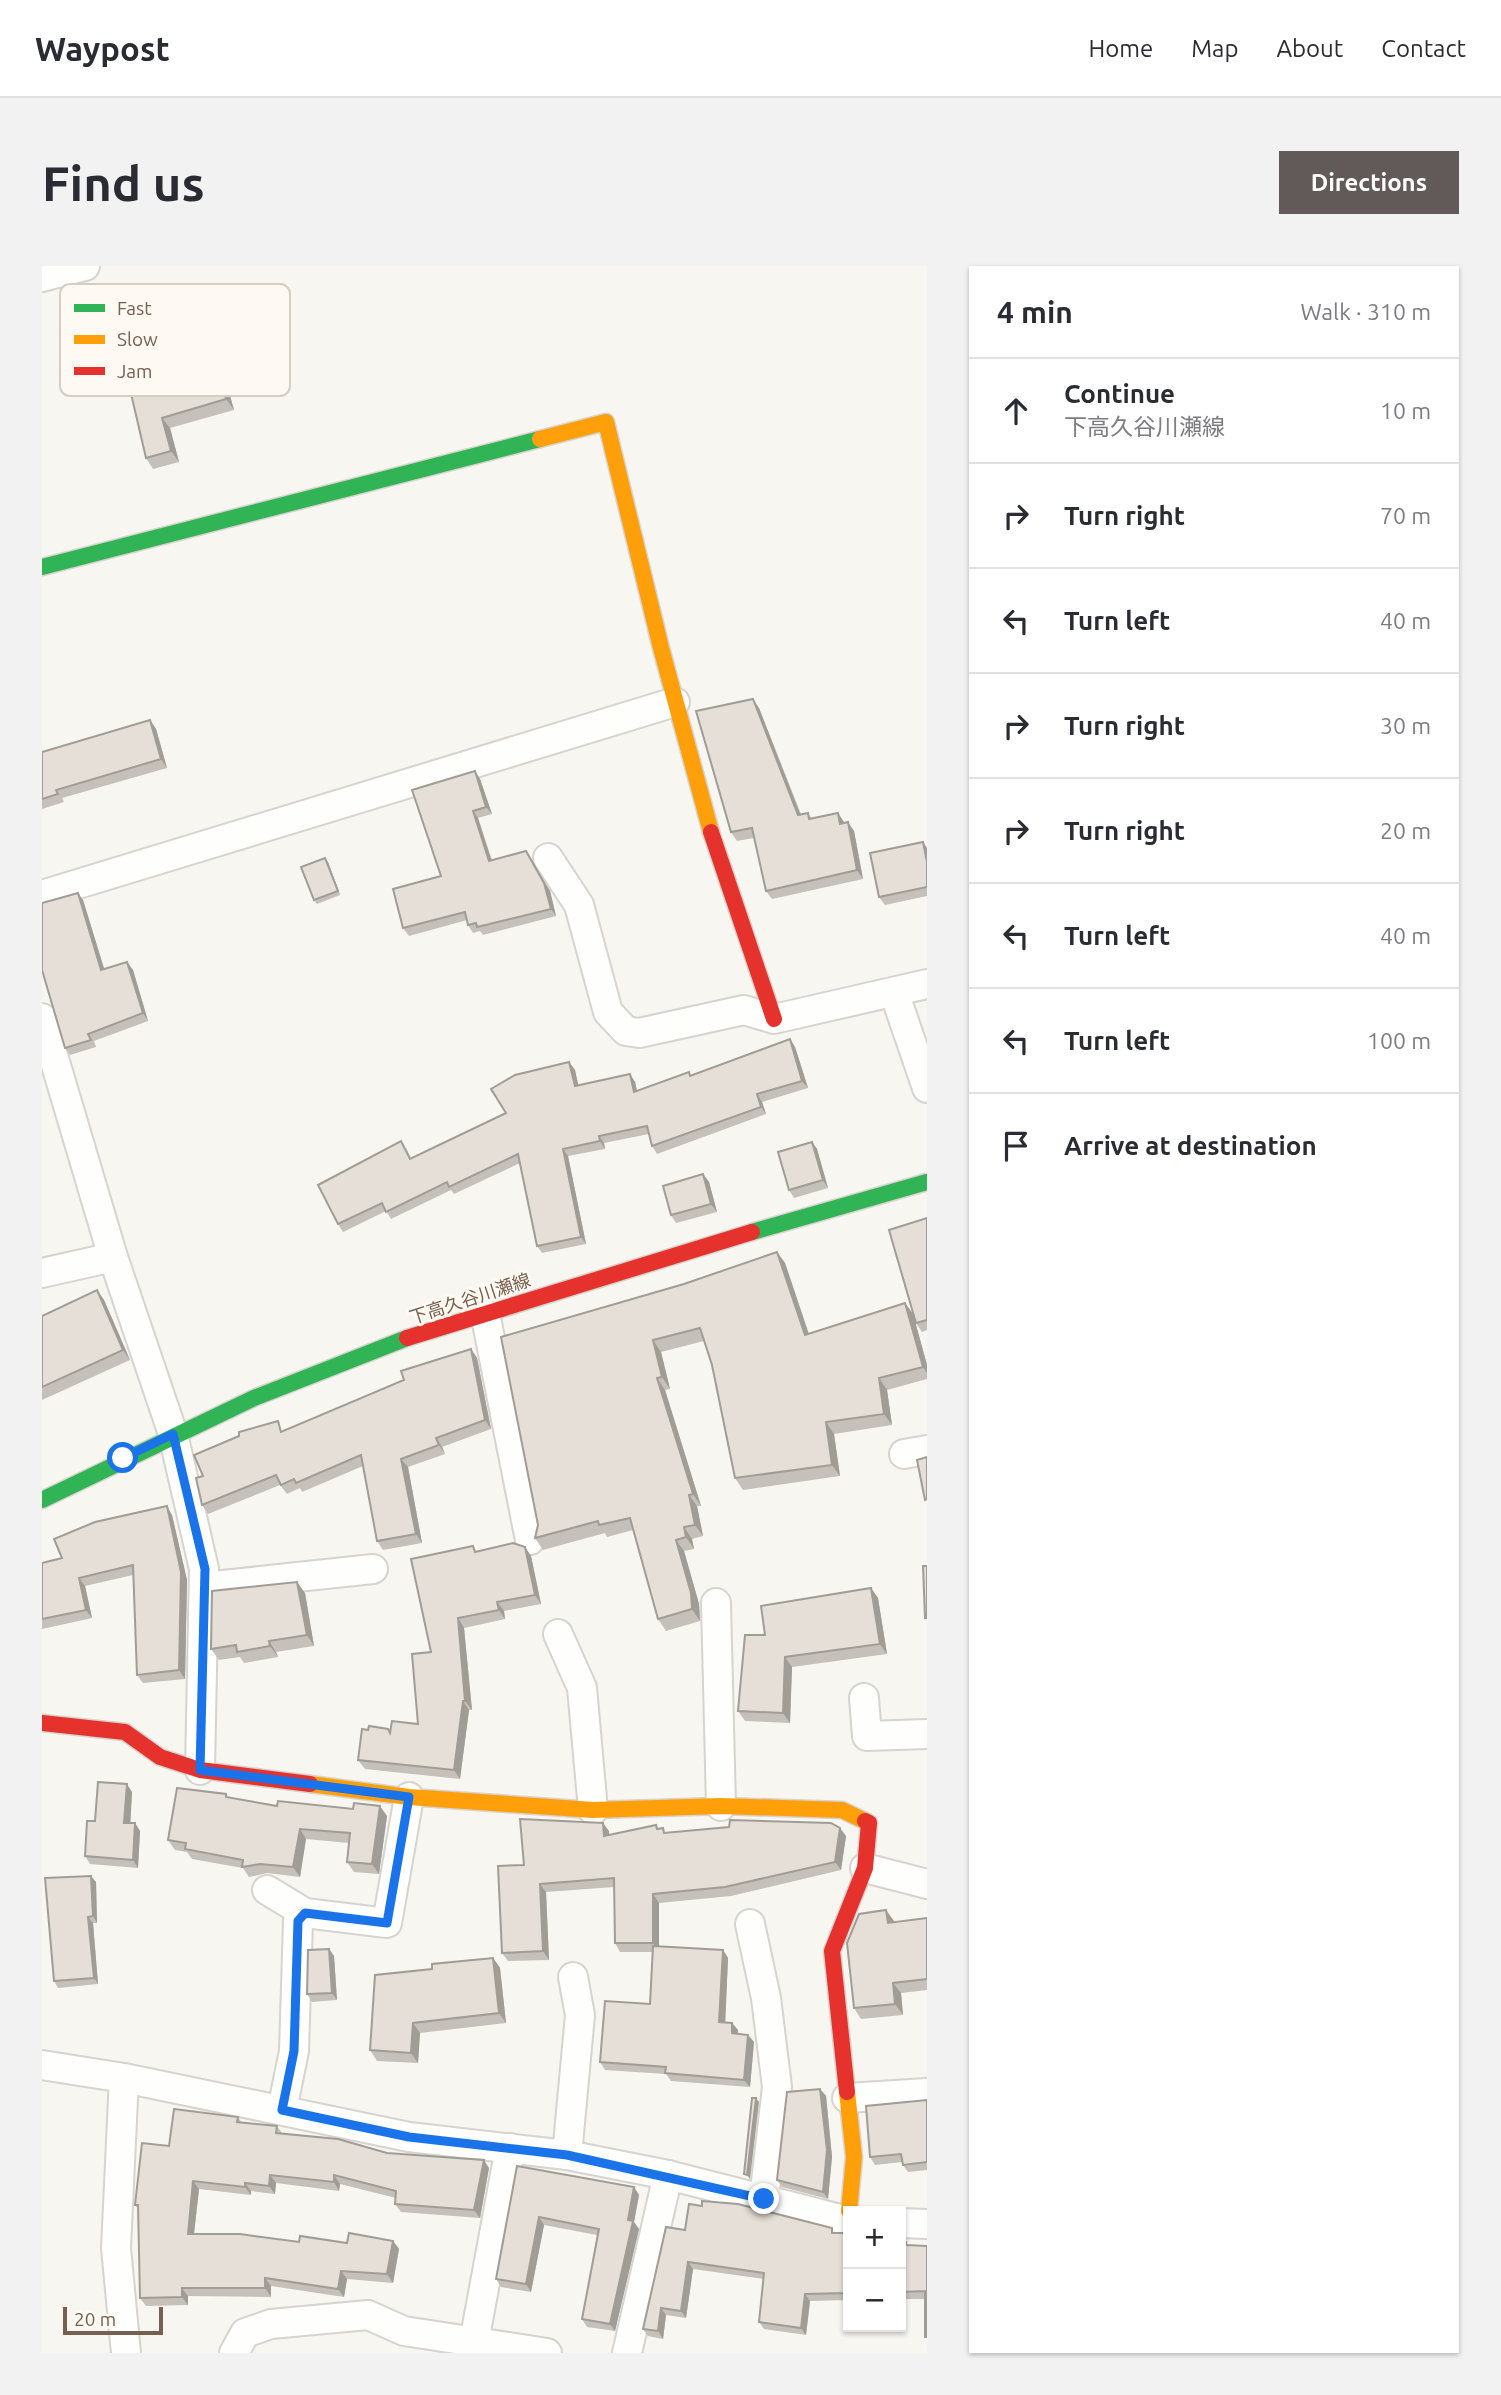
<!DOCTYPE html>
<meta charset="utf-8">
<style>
body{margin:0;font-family:Ubuntu,"Noto Sans JP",sans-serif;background:#f2f2f3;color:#2b2b33}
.controls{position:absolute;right:21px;bottom:21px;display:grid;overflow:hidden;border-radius:0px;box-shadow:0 2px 5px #0004}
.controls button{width:63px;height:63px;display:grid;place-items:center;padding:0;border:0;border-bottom:2px solid #e1e1e2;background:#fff;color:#2b2b33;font:35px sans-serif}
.scale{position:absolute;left:21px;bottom:18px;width:100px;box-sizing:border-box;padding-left:7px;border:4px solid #766050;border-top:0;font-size:19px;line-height:24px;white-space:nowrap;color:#766050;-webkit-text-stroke:5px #fefaf3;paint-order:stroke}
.stop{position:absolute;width:21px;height:21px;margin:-16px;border:5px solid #1a73e8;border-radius:50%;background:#fff}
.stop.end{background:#1a73e8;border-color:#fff;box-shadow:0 2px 7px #0008}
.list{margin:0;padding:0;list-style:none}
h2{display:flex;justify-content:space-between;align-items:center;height:91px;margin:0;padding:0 28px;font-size:30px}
h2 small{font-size:23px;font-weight:400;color:#7c7c81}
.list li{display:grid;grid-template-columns:46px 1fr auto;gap:21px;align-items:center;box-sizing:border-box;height:105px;padding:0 28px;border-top:2px solid #e1e1e2}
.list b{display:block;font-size:26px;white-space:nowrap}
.list p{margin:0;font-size:23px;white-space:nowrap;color:#7c7c81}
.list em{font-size:23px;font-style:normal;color:#7c7c81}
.icon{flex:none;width:38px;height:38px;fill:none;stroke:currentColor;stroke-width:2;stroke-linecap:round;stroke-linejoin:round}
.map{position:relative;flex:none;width:885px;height:2087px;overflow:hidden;border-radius:0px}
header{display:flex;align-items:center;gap:42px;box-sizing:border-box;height:98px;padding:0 35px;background:#fff;border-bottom:2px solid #e1e1e2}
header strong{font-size:33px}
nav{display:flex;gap:38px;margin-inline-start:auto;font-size:24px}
.intro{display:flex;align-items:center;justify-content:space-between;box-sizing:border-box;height:168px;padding:0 42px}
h1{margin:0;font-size:49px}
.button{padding:18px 32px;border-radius:0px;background:#615a59;color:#fff;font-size:24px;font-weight:700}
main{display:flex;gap:42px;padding:0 42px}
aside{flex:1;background:#fff;border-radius:0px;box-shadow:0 2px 5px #0004}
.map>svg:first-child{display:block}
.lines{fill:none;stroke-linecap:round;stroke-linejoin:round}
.street-casing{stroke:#d7d3ce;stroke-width:32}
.fast-casing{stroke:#d8d3cd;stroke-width:19}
.slow-casing{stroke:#d8d3cd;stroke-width:19}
.jam-casing{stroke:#d8d3cd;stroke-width:19}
.street{stroke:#fefefd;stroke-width:28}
.fast{stroke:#30b455;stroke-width:16}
.slow{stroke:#ff9f0a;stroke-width:16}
.jam{stroke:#e5322d;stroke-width:16}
.wall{fill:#c5c0b9}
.shaded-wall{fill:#a09c96}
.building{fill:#e5dfd7;stroke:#a09c96;stroke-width:2}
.route{stroke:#1a73e8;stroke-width:9}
.labels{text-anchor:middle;stroke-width:6;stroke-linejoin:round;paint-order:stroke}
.street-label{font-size:18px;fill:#766050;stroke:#fefaf3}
.key{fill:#fefaf3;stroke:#d5ccc2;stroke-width:2}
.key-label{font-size:19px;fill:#766050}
</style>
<header>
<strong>Waypost</strong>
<nav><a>Home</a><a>Map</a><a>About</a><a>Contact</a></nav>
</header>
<div class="intro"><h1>Find us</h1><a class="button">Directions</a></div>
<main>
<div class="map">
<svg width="885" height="2087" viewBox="0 0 885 2087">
<rect width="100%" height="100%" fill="#f8f6f0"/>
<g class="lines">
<g class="street-casing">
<g id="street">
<path d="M0,11L43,0"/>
<path d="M506,592L537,639L566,746L584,765L597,767L702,744L732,753L885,718"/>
<path d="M0,629L633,436"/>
<path d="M852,726L885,822"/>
<path d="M0,752L71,991L131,1168L162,1303L158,1504"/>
<path d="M0,1007L71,991"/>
<path d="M443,1047L488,1274"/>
<path d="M862,1188L885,1184"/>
<path d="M162,1321L331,1303"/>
<path d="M674,1337L679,1540"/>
<path d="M516,1368L540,1422L551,1544"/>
<path d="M822,1432L825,1470L885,1468"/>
<path d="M823,1602L885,1618"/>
<path d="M225,1624L263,1647L345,1657L367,1531"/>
<path d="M708,1658L724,1732L735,1821L722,1933"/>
<path d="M0,1799L82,1812L367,1871L525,1889L626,1909L806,1955"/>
<path d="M82,1812L74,1982L84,2087"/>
<path d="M805,1832L885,1827"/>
<path d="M240,1844L252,1785L256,1655L263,1647"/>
<path d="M525,1889L538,1749L531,1711"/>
<path d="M859,1957L885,1958"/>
<path d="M192,2087L203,2067L229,2058L326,2049L362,2065L505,2087"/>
<path d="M430,2087L468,1882"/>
<path d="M585,2087L626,1909"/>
</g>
</g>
<g class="fast-casing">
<g id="fast">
<path d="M0,301L498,173"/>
<path d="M710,966L885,916"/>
<path d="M0,1234L212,1132L365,1072"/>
</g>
</g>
<g class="slow-casing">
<g id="slow">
<path d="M498,173L564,156L619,382L669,566"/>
<path d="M268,1518L367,1531L551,1544L679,1540L800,1544L823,1555"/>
<path d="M805,1826L812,1891L807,1945"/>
</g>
</g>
<g class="jam-casing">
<g id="jam">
<path d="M669,566L732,753"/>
<path d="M365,1072L710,966"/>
<path d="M0,1457L83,1466L118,1491L158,1504L268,1518"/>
<path d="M805,1826L790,1685L823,1602L827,1557L823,1555"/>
</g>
</g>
<use href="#street" class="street"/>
<use href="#fast" class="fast"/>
<use href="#slow" class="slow"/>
<use href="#jam" class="jam"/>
</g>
<g class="wall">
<path d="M143,84L144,90L178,94L192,144L128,162L137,196L111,203L104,192Z"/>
<path d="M717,442L759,548L766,547L770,553L796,547L802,557L812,565L821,613L730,633L724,625L712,572L695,575L689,566Z"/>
<path d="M108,454L114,463L125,502L20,532L22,536L0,543V486Z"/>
<path d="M438,513L450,548L436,552L450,594L484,585L508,625L514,650L441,669L438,665L431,667L426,659L425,654L367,670L361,662L399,610Z"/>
<path d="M885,582V630L843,639L837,631Z"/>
<path d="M286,596L298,629L275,638L272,634Z"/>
<path d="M41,634L62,703L85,696L91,704L106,755L52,775L54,781L28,789L23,782Z"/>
<path d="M748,773L753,781L766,822L720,836L724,848L615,888L610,880L607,868L562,877L563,883L526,890L544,978L500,987L495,980L478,897L412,928L409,924L349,953L344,945L301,966L296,958L364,882L369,892L464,847L527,796L533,804L536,819L588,808L593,816L595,825L649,809Z"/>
<path d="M770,876L775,883L786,922L752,932L747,924Z"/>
<path d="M661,908L667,916L675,946L634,957L629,949Z"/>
<path d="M885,952V1064L880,1066L874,1057Z"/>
<path d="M735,986L743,997L767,1068L863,1037L871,1048L885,1099V1113L845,1124L850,1159L792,1168L798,1210L701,1224L693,1212L670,1099L662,1075L619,1086L628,1123L623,1124L659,1240H655L661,1270L650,1273L652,1283L642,1285L657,1338L658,1355L624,1365L616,1353L591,1264L565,1271L563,1267L501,1284L493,1272L642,1018Z"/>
<path d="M55,1024L62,1034L88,1094L0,1134V1050Z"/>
<path d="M429,1083L435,1092L449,1163L400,1181L403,1188L366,1201L380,1277L341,1284L335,1275L321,1200L260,1226L258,1222L245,1228L238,1219L166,1248L160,1239L161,1210L242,1164L362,1114Z"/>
<path d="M130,1249L145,1314L143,1413L101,1417L95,1409L91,1309L43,1320L50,1352L0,1363V1297L20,1292Z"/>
<path d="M483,1281L489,1290L499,1338L462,1345L463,1353L422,1362L430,1444H427L418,1513L323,1503L316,1494L326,1464L349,1466L376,1458L389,1386L435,1285Z"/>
<path d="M829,1322L836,1332L845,1388L750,1401L748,1457L703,1455L696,1445L723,1369Z"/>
<path d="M263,1327L272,1380L234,1386L236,1391L202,1397L198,1391L177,1394L169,1383Z"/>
<path d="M90,1526L88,1557H93L98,1565L96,1602L48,1598L43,1590L53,1555Z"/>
<path d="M184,1528L187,1532L235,1540L345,1550L337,1608L312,1606L305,1596L307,1577L264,1573L258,1611L225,1607L207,1611L201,1602L150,1593L145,1586L133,1584L126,1574Z"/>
<path d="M614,1559L617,1563L625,1567L804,1570L799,1604L689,1630L617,1637V1681L681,1684L686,1692L683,1756L690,1757L696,1764V1768L706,1769L712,1776L708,1821L629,1815L624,1808L563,1804L558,1796L608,1738L611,1686H578L573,1677L572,1621L504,1626L507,1694L466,1695L460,1687L482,1599L567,1565V1569Z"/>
<path d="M54,1616L55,1657H51L56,1718L16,1722L12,1715Z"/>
<path d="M885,1652V1724L859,1727L861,1749L819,1753L812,1742L852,1655V1656Z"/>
<path d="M287,1683L292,1690L295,1734L270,1736L265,1728Z"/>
<path d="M451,1692L458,1702L464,1757L378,1767L376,1797L335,1795L328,1784Z"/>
<path d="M778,1823L784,1830L790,1891L786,1933L740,1921L735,1914Z"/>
<path d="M885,1834V1904L866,1906L861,1899L860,1896L833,1899L828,1891Z"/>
<path d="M196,1851L199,1856L235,1860L240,1867L345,1887L447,1902L438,1952L359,1946L353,1938L354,1932L298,1918L297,1925L234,1917L233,1928L209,1925V1929L157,1923L152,1968L257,1976L305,1977L351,1975L357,1983L351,2017L305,2013L302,2031L229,2020V2031L146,2030V2039L104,2040L98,2032L96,1943L93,1939Z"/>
<path d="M475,1900L592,1921L597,1929L592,1956L597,1963L573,2065L545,2061L540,2053L555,1969L502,1959L489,2026L459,2021L454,2013Z"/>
<path d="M643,1964L794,1967L806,1973V2034L768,2035L764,2069L722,2063L717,2056L722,2013L651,2003L644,2052L624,2049L621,2073L606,2070L601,2063Z"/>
<path d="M859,1976L866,1979L885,1980L883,2033H859Z"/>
</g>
<g class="shaded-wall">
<path d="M135,73L143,84L147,102L140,92Z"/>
<path d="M170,83L178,94L192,144L184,133Z"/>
<path d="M120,152L128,162L137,196L129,185Z"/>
<path d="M711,433L717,442L762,558L756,549Z"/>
<path d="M108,454L114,463L125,502L119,493Z"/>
<path d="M433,505L438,513L450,548L444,541Z"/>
<path d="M431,545L436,552L452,603L447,595Z"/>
<path d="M796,547L802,556L804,567L798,558Z"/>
<path d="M806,556L812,565L821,613L815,604Z"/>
<path d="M881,576L885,582V596Z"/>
<path d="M484,585L508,625L514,650L509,643Z"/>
<path d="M283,592L286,596L298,629L296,625Z"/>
<path d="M36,627L41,634L65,712L59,704Z"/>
<path d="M85,696L91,704L106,755L101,747Z"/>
<path d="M748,773L753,781L766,822L760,815Z"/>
<path d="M527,796L533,804L538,827L533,820Z"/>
<path d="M588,808L593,816L597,834L592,826Z"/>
<path d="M715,828L720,836L724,848L719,841Z"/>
<path d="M557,870L562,877L563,883L558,875Z"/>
<path d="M770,876L775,883L786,922L781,914Z"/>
<path d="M521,883L526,890L544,978L539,971Z"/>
<path d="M661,908L667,916L675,946L669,938Z"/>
<path d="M735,986L743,997L771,1081L763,1069Z"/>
<path d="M55,1024L62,1034L88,1094L81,1084Z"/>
<path d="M863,1037L871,1048L885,1099V1107L881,1101Z"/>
<path d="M611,1074L619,1086L628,1123L620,1111Z"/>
<path d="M429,1083L435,1092L449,1163L443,1154Z"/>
<path d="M615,1112L623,1124L659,1240L651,1228Z"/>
<path d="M837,1112L845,1124L850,1159L842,1148Z"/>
<path d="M784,1156L792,1168L798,1210L790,1199Z"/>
<path d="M394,1172L400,1181L403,1188L397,1179Z"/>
<path d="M359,1193L366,1201L380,1277L374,1268Z"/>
<path d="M647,1229L655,1240L661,1270L653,1259Z"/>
<path d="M125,1240L130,1249L145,1314L143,1413L137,1404Z"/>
<path d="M642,1261L650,1273L652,1283L644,1271Z"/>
<path d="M634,1274L642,1285L657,1338L658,1355L650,1343Z"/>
<path d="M483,1281L489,1290L499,1338L493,1329Z"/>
<path d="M37,1312L43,1320L50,1352L44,1344Z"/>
<path d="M255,1316L263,1327L272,1380L265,1369Z"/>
<path d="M829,1322L836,1332L845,1388L838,1378Z"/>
<path d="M455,1336L462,1345L463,1353L457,1344Z"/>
<path d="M416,1352L422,1362L430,1444L423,1435Z"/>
<path d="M227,1375L234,1386L236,1391L228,1380Z"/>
<path d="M743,1391L750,1401L748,1457L741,1447Z"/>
<path d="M421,1435L427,1444L418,1513L412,1504Z"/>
<path d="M85,1518L90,1526L88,1564L82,1557Z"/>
<path d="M338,1540L345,1550L337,1608L330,1598Z"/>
<path d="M93,1557L98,1565L96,1602L91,1594Z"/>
<path d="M561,1557L567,1565L568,1579L562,1570Z"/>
<path d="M798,1562L804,1570L799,1604L793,1596Z"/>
<path d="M258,1563L264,1573L258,1611L251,1601Z"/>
<path d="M49,1610L54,1616L55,1657L51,1650Z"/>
<path d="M498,1618L504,1626L507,1694L501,1685Z"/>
<path d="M611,1628L617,1637V1686L611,1677Z"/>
<path d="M844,1644L852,1655L854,1668L846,1657Z"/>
<path d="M46,1651L51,1657L56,1718L52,1712Z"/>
<path d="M287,1683L292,1690L295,1734L290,1727Z"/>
<path d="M681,1684L686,1692L683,1763L677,1756Z"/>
<path d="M451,1692L458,1702L464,1757L457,1747Z"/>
<path d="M851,1717L859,1727L861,1749L853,1738Z"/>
<path d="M371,1757L378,1767L376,1797L369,1787Z"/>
<path d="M690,1757L696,1764L695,1775L690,1767Z"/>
<path d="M706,1769L712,1776L708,1821L702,1814Z"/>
<path d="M778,1823L784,1830L790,1891L786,1933L781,1926Z"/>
<path d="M714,1832L717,1836L708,1913L705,1909Z"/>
<path d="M442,1894L447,1902L438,1952L432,1944Z"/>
<path d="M228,1909L234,1917L233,1928L227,1920Z"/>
<path d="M292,1909L298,1918L297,1925L292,1916Z"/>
<path d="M151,1915L157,1923L151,1976L146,1968Z"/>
<path d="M203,1917L209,1925V1929L203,1921Z"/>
<path d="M592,1921L597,1929L592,1956L597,1963L573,2065L568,2058Z"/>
<path d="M497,1951L502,1959L489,2026L484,2018Z"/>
<path d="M802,1967L806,1973V1982L802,1977Z"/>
<path d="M351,1975L357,1983L351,2017L345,2008Z"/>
<path d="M646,1996L651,2003L644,2052L639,2045Z"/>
<path d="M299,2005L305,2013L302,2031L296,2023Z"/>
<path d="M223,2012L229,2020V2031L223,2022Z"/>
<path d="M140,2022L146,2030V2039L140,2031Z"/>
<path d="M763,2028L768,2035L764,2069L759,2062Z"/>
<path d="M619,2042L624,2049L621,2073L616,2065Z"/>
</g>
<g class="building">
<path d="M135,73L140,92L170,83L184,133L120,152L129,185L104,192L80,89Z"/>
<path d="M711,433L756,549L766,547L767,553L796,547L798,558L806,556L815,604L724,625L710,562L689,566L654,445Z"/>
<path d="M108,454L119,493L14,524L16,528L0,533V486Z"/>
<path d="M433,505L444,541L431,545L447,595L484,585L502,617L509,643L435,661L434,657L426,659L423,646L361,662L351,623L399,610L370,524Z"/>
<path d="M881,576L885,596V621L837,631L828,587Z"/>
<path d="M283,592L296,625L272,634L259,601Z"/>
<path d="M36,627L59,704L85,696L101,747L46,768L49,774L23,782L0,704V637Z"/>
<path d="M748,773L760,815L715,828L719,841L610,880L605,860L557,870L558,875L521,883L539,971L495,980L476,888L407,921L405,916L344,946L340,937L296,958L276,919L359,875L368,893L464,847L449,823L473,809L527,796L533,820L588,808L592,826L647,806L648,810Z"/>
<path d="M770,876L781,914L747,924L736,886Z"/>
<path d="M661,908L669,938L629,949L621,920Z"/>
<path d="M885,952V1054L874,1057L847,964Z"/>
<path d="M735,986L763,1069L863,1037L881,1101L837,1112L842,1148L784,1156L790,1199L693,1212L670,1099L658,1062L611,1074L620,1111L615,1112L651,1228L647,1229L653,1259L642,1261L644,1271L634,1274L649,1327L650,1343L616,1353L588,1252L557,1259L556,1255L493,1272L496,1259L459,1071L642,1018Z"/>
<path d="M55,1024L81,1084L0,1121V1050Z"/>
<path d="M429,1083L443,1154L394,1172L397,1179L359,1193L374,1268L335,1275L319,1189L254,1217L252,1213L239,1219L234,1209L160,1239L154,1212L161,1210L152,1189L197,1170V1166L236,1155L239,1166L362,1114L359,1105Z"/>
<path d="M885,1191V1233L883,1234L875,1194Z"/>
<path d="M125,1240L139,1306L137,1404L95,1409L91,1299L37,1312L44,1344L0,1353V1297L20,1292L12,1273L53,1256Z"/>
<path d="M471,1277L483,1281L493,1329L455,1336L457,1344L416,1352L423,1435H421L412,1504L316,1494L320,1463L326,1464L327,1460L346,1463L348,1467L350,1455L376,1458L370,1388L389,1386L369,1293L431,1280L433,1286Z"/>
<path d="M881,1300H885V1352H883Z"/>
<path d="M255,1316L265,1369L227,1375L228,1380L195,1386L194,1379L169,1383L170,1325Z"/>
<path d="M829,1322L838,1378L743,1391L741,1447L696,1445L703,1369H723L719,1340Z"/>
<path d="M56,1516L85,1518L82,1557H93L91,1594L43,1590L45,1555H53Z"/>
<path d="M135,1522L184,1528V1531L235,1540L236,1535L311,1543L312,1537L338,1540L330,1598L305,1596L308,1567L258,1563L251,1601L218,1598L200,1601L201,1594L143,1583L144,1577L126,1574Z"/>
<path d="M478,1553L561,1557L562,1570L614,1559L615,1563L621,1562L622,1567L687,1561L688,1554L789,1557L798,1562L793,1596L683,1621L611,1628V1677H573L572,1612L498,1618L501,1685L460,1687L456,1600L482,1599Z"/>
<path d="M49,1610L51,1650L46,1651L52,1712L12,1715L3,1612Z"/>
<path d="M844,1644L846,1657L885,1652V1713L851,1717L853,1738L812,1742L805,1677L817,1648Z"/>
<path d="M611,1680L681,1684L677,1756L690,1757V1767L706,1769L702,1814L623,1807L624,1801L558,1796L563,1735L608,1738Z"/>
<path d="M287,1683L290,1727L265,1728L266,1684Z"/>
<path d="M451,1692L457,1747L371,1757L369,1787L328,1784L333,1709L390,1703V1698Z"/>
<path d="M778,1823L785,1884L781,1926L735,1914L745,1826Z"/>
<path d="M710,1832H714L705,1909L702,1908Z"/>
<path d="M885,1834V1896L861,1899L859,1888L828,1891L824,1840Z"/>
<path d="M132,1843L196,1851L195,1856L235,1860L234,1867L296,1873L345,1887L442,1894L432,1944L353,1938L354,1925L292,1909V1916L228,1909L227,1920L203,1917V1921L151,1915L146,1968H198L257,1976L258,1970L305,1977L307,1967L351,1975L345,2008L299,2005L296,2023L223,2012V2022H140V2031L98,2032L96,1939H93L100,1877L127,1880Z"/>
<path d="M475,1900L592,1921L586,1954L591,1955L568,2058L540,2053L557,1963L497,1951L484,2018L454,2013Z"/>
<path d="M660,1935L696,1938L790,1962V1967H802V1977H806V2027L763,2028L759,2062L717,2056L722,2007L646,1996L639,2045L619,2042L616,2065L601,2063L624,1961L643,1964L647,1938L660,1940Z"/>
<path d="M859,1976H864V1979L885,1980V2071H883V2025L859,2026Z"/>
</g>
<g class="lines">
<path class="route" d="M81,1192L131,1168L163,1303L158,1504L367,1531L345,1657L263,1647L256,1655L252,1785L240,1844L367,1871L525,1889L722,1933"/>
</g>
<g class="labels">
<g class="street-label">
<text transform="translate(428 1033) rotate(-18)" y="6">下高久谷川瀬線</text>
</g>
</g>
<rect x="18" y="18" width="230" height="112" rx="10" class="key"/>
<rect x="32" y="38" width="31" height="8" fill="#30b455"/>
<rect x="32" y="69" width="31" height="9" fill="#ff9f0a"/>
<rect x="32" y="101" width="31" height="8" fill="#e5322d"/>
<g class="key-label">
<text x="75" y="49">Fast</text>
<text x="75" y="80">Slow</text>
<text x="75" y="112">Jam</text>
</g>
</svg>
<div class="controls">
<button>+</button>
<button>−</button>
</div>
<div class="scale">20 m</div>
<div class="stop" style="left:81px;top:1192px"></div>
<div class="stop end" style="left:722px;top:1933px"></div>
</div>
<aside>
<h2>4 min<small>Walk · 310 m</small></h2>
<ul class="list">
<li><svg class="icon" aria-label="ahead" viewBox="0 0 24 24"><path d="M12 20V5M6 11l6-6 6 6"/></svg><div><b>Continue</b><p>下高久谷川瀬線</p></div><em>10 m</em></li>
<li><svg class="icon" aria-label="right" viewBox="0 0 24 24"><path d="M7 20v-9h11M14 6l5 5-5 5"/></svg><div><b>Turn right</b></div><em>70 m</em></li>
<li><svg class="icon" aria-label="left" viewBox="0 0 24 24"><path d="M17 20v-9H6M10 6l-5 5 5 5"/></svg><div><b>Turn left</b></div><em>40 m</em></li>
<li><svg class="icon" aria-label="right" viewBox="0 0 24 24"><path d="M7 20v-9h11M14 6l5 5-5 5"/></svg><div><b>Turn right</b></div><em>30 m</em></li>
<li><svg class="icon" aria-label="right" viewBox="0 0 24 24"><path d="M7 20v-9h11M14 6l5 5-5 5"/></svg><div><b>Turn right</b></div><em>20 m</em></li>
<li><svg class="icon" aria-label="left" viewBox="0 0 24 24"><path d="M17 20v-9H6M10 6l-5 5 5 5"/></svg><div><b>Turn left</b></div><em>40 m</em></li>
<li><svg class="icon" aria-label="left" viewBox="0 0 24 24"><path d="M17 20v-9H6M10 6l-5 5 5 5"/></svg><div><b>Turn left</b></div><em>100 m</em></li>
<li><svg class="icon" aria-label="arrive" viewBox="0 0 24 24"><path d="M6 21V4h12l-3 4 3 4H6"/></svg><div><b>Arrive at destination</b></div></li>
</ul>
</aside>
</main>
